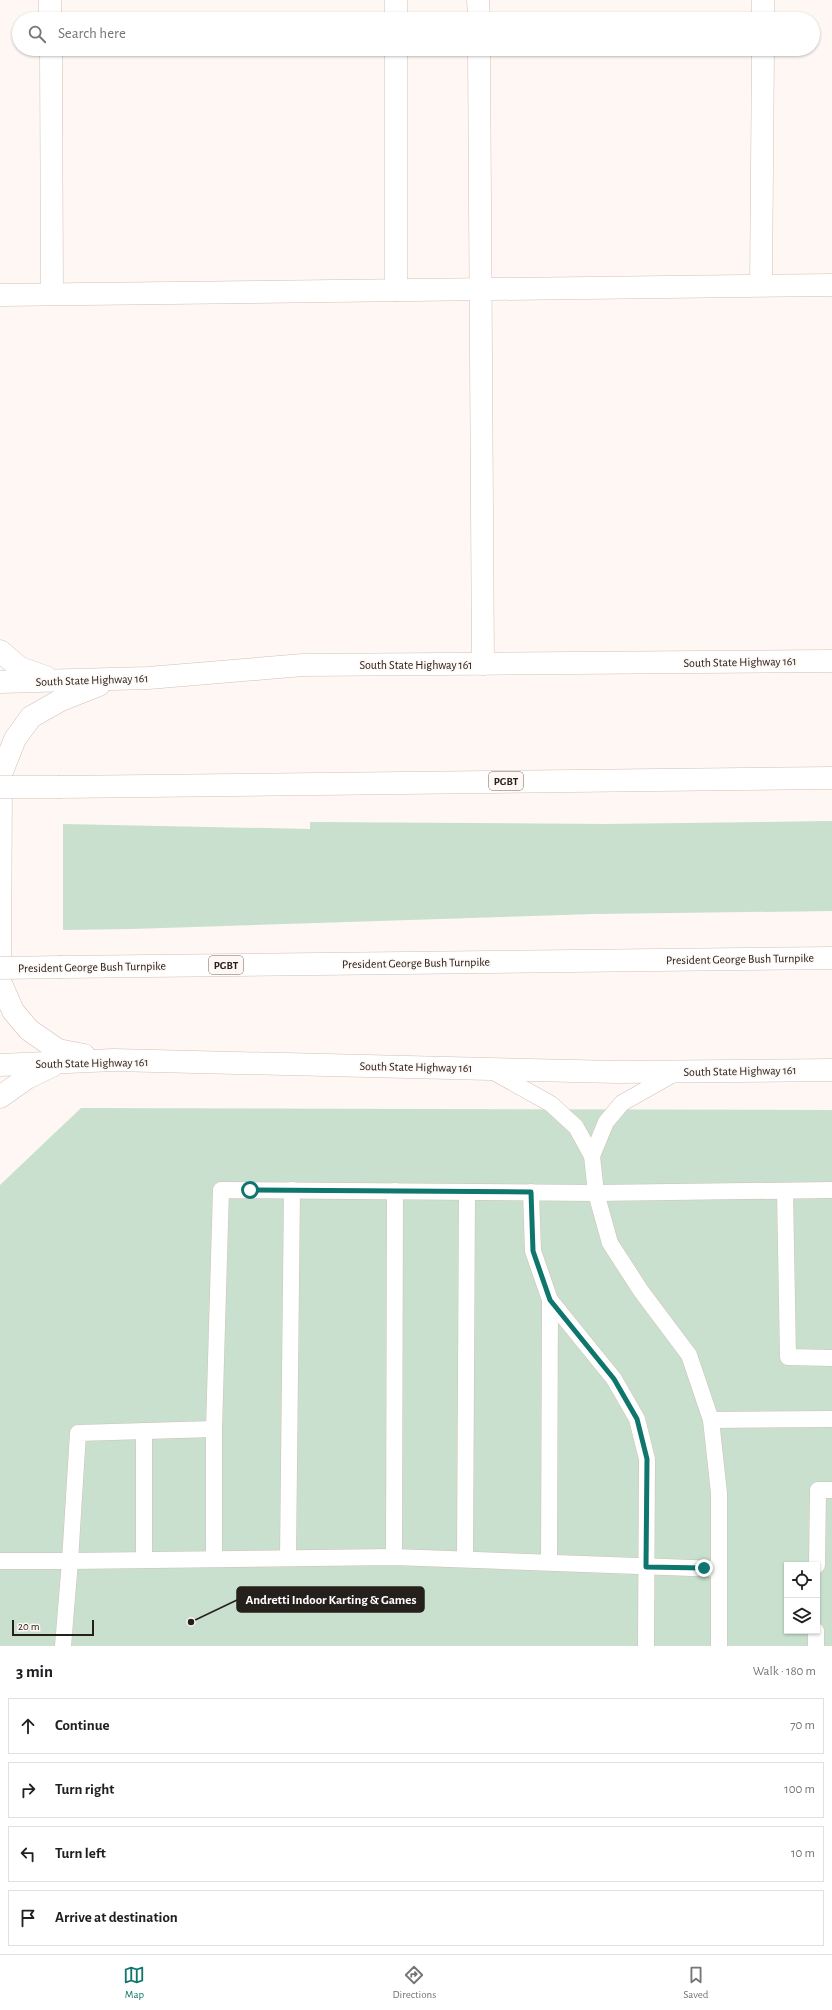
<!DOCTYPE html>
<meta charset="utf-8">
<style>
body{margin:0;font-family:"Alegreya Sans",sans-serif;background:#f2f2f2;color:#202124}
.controls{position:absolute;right:12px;bottom:12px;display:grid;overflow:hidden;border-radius:0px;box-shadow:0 1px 3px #0004}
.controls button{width:36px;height:36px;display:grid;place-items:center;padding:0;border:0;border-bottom:1px solid #e0e0e0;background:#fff;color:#202124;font:20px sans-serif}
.scale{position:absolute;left:12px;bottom:10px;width:82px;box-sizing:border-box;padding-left:4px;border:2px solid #26201d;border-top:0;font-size:11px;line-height:14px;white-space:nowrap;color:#26201d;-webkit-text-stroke:3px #fef7f3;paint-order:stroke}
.stop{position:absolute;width:12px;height:12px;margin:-9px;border:3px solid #0f766e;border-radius:50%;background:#fff}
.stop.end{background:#0f766e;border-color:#fff;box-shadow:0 1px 4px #0008}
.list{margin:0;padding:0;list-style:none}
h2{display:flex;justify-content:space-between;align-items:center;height:52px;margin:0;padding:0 16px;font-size:17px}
h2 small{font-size:13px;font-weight:400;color:#757577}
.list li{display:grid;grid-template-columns:26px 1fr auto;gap:12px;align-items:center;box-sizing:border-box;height:56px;margin:0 8px 8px;padding:0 8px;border:1px solid #e0e0e0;border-radius:0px}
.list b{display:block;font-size:15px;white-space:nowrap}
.list em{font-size:13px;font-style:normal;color:#757577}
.icon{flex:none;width:22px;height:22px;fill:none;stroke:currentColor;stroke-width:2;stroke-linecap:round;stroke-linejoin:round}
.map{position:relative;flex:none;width:832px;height:1646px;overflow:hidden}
.search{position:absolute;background:#fff;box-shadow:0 1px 3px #0004;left:12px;right:12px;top:12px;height:44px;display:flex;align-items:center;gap:10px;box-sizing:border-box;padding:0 14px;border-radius:22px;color:#757577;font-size:15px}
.sheet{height:308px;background:#fff}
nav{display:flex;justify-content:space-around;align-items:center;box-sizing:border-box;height:56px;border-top:1px solid #e0e0e0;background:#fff;font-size:11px;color:#757577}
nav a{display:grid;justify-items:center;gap:2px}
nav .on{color:#0f766e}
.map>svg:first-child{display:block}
.green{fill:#c8e0cd;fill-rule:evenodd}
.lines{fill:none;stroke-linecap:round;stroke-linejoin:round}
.service-casing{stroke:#d1c1b9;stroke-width:17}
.minor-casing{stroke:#d1c1b9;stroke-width:23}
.secondary-casing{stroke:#d1c1b9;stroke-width:23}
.motorway-casing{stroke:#d1c1b9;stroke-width:23}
.service{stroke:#fff;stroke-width:16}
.minor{stroke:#fff;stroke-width:22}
.secondary{stroke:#fff;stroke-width:22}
.motorway{stroke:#fff;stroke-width:22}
.motorway-bridge-casing{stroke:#d1c1b9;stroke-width:23;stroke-linecap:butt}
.motorway-bridge{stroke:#fff;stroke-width:22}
.route{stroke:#0f766e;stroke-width:5}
.labels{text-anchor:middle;stroke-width:3;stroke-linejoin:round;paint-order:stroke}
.shield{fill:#fef7f3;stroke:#67605d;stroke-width:1}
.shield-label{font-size:11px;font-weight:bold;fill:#26201d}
.street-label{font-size:12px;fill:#26201d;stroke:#fef7f3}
.leader{fill:none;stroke:#26201d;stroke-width:1.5}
.callout-dot{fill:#26201d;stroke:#fef7f3;stroke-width:1.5}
.callout{fill:#26201d;stroke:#26201d;stroke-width:1.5}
.callout-label{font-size:13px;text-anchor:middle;font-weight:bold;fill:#fff}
</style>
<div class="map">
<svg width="832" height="1646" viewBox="0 0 832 1646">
<rect width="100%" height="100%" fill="#fef7f3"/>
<g class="green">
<path d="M832,821V911L594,914L131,929L63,930V824L310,829V822L605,824Z"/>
<path d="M81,1108L832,1110V1646H0V1185ZM787,1565H817V1631H787Z"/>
</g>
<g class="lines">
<g class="service-casing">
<g id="service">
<path d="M490,1070L551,1104L576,1127L592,1156L596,1193L610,1243L641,1291L689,1355L711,1420L719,1493V1646"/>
<path d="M592,1156L606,1122L622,1103L677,1072"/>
<path d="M785,1191L788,1357L832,1358"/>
<path d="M531,1192L533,1251L550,1300L614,1379L637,1419L647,1459L646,1646"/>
<path d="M711,1420L832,1419"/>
<path d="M214,1429V1559"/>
<path d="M144,1431V1560"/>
<path d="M394,1557L395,1191"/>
<path d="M288,1558L292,1190"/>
<path d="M465,1559L467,1192"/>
<path d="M0,1561H70L78,1433L214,1429L221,1190L596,1193L832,1190"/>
<path d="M549,1562L550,1300"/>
<path d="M817,1565L818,1490H832"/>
<path d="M63,1646L70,1561L394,1557L719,1569"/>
<path d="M816,1646V1631"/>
</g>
</g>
<g class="minor-casing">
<g id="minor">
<path d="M50,0V19"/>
<path d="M396,0V19"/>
<path d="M478,0L479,19"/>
<path d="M763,19V0"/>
<path d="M51,49L52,294"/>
<path d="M396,49V290"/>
<path d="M479,49L483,664"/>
<path d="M761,285L763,49"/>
<path d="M0,295L832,285"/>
</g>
</g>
<g class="secondary-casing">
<g id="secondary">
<path d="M0,651L20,668L46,677"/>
<path d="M0,682L148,678L303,665L832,661"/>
<path d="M84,1055L58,1050L29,1030L13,1011L0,981L1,774L15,739L31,717L61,700L99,685"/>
<path d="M0,1065L113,1060L617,1072L832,1070"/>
<path d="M0,1097L27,1078L52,1066"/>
</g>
</g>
<g class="motorway-casing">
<g id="motorway">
<path d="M60,787L832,778"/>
<path d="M62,967L832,958"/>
</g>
</g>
<use href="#service" class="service"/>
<use href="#minor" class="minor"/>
<use href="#secondary" class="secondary"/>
<use href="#motorway" class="motorway"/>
<g class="motorway-bridge-casing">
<g id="motorway-bridge">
<path d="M0,787H60"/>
<path d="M0,968L62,967"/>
</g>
</g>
<use href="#motorway-bridge" class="motorway-bridge"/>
</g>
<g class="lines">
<path class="route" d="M250,1190L531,1192L533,1251L550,1300L614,1379L637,1419L647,1459L646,1567L704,1568"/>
</g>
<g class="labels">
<g class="shield">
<rect x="489" y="772" width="34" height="18" rx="3"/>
<rect x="209" y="956" width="34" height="18" rx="3"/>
</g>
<g class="shield-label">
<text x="506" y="785">PGBT</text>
<text x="226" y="969">PGBT</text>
</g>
<g class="street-label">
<text transform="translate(740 662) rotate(-1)" y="4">South State Highway 161</text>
<text x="416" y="669">South State Highway 161</text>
<text transform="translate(92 680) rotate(-2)" y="4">South State Highway 161</text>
<text transform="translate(740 959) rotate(-1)" y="4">President George Bush Turnpike</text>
<text transform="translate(416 963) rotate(-1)" y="4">President George Bush Turnpike</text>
<text transform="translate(92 967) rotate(-1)" y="4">President George Bush Turnpike</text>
<text transform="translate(92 1063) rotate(-1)" y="4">South State Highway 161</text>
<text transform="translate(416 1067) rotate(1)" y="4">South State Highway 161</text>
<text transform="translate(740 1071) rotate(-1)" y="4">South State Highway 161</text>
</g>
</g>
<path class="leader" d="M191 1622L237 1600"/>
<circle class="callout-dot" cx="191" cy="1622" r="4"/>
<rect class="callout" x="237" y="1587" width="187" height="25" rx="4"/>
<g class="callout-label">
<text x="331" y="1604">Andretti Indoor Karting &amp; Games</text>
</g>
</svg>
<div class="controls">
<button><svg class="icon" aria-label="locate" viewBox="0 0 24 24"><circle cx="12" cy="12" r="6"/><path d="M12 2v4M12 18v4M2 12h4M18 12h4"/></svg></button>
<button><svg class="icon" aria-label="layers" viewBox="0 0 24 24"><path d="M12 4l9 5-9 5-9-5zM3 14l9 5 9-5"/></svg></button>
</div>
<div class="scale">20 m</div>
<div class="stop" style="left:250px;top:1190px"></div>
<div class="stop end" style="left:704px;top:1568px"></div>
<div class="search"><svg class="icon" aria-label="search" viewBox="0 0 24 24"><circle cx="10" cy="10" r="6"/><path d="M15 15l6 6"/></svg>Search here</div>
</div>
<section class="sheet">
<h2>3 min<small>Walk · 180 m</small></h2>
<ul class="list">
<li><svg class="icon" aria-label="ahead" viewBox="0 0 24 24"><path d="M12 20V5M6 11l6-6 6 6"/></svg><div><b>Continue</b></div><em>70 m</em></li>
<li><svg class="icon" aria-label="right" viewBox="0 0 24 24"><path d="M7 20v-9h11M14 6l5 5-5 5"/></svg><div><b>Turn right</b></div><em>100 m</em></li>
<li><svg class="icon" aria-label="left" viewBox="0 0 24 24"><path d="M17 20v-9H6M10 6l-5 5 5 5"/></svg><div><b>Turn left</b></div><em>10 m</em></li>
<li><svg class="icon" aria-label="arrive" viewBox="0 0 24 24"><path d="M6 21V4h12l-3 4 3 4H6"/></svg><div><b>Arrive at destination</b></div></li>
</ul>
</section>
<nav>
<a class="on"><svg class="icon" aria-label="map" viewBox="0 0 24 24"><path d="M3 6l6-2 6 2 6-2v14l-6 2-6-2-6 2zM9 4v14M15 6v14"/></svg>Map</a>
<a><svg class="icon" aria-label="directions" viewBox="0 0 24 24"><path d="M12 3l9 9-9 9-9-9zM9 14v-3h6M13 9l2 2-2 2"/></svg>Directions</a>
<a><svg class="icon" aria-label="saved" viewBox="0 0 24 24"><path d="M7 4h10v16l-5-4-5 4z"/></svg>Saved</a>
</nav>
